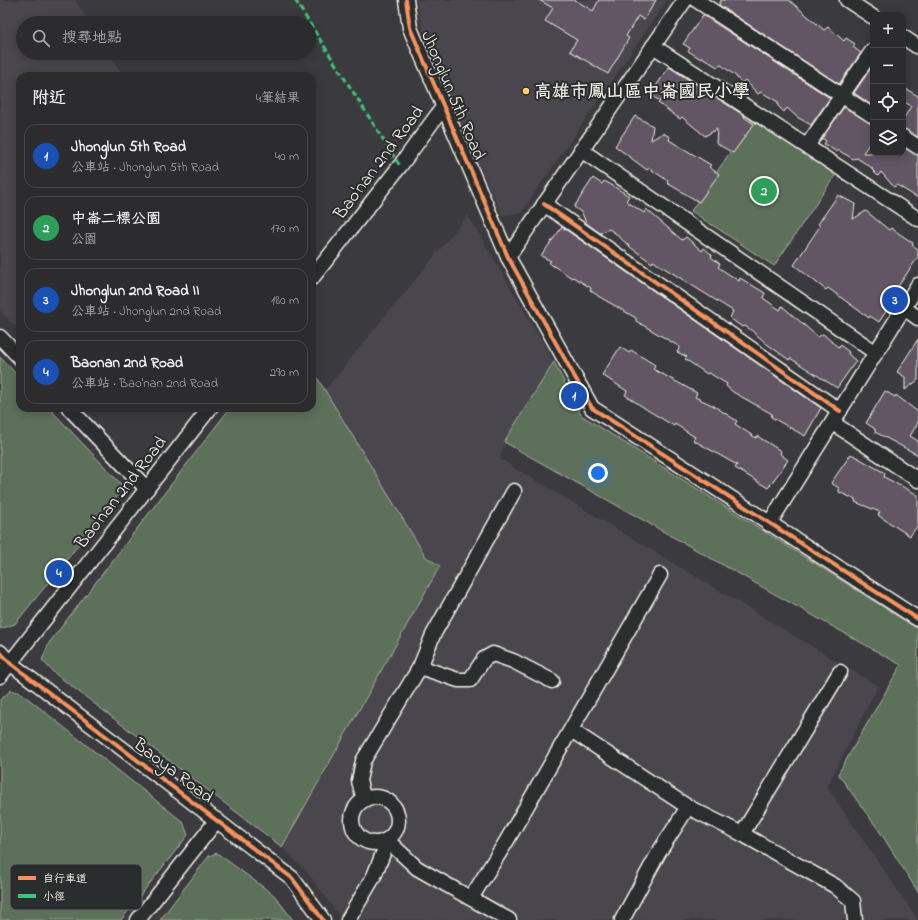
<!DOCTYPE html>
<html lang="zh-TW">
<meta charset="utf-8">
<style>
body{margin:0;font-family:"Indie Flower","LXGW WenKai TC",sans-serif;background:#343436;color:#f1f3f6}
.controls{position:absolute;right:12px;top:12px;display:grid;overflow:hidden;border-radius:8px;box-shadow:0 2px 10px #0003}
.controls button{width:36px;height:36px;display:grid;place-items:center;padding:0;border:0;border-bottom:1px solid #48484a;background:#2c2c2e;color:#f1f3f6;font:20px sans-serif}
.you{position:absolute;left:598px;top:473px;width:14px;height:14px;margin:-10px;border:3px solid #fff;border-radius:50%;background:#1a73e8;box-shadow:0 0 0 6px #1a73e833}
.badge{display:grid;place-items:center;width:26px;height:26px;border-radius:50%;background:#95b2f1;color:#fff;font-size:13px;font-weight:700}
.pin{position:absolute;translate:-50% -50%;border:2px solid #fff;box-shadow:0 1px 4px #0006}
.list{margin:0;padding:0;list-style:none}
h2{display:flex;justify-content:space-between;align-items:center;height:52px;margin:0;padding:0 16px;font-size:17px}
h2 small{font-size:13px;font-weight:400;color:#a6a7aa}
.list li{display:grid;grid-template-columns:26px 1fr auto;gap:12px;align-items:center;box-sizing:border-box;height:64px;margin:0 8px 8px;padding:0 8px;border:1px solid #48484a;border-radius:12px}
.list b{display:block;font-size:15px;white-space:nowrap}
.list p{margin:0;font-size:13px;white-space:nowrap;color:#a6a7aa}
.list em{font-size:13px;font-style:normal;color:#a6a7aa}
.icon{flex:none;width:22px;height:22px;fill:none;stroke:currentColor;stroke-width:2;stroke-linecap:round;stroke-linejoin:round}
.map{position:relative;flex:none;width:918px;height:920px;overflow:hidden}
.search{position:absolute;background:#2c2c2e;box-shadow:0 2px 10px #0003;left:16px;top:16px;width:300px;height:44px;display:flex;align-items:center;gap:10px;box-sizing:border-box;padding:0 14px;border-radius:22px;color:#a6a7aa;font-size:15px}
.panel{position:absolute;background:#2c2c2e;box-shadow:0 2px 10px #0003;left:16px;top:72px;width:300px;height:340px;border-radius:12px}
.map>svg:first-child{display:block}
.built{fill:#4a464d}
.green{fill:#5d705a;stroke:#a8b0a1}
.building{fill:#625765;stroke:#f4f1e8}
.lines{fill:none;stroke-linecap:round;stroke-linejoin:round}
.minor-casing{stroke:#f4f1e8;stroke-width:17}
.minor{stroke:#2a2d2e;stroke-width:14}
.quiet{stroke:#40c37c;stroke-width:3;stroke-dasharray:6 3;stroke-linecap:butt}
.cycleway-casing{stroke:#2a2d2e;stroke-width:6}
.cycleway{stroke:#f8935d;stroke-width:4}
.poi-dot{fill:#ffd166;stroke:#2a2d2e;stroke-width:1.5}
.labels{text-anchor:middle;stroke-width:4;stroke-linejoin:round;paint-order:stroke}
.poi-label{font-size:18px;font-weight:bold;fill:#f4f1e8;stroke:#2a2d2e;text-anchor:start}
.street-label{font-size:18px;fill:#f4f1e8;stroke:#2a2d2e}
.key{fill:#2a2d2e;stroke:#676866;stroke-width:1}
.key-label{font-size:11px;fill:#f4f1e8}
</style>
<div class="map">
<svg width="918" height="920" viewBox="0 0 918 920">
<rect width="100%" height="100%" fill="#3b3a3e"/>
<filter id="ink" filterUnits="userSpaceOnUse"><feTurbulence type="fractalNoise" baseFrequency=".025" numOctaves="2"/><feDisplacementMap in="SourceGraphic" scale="8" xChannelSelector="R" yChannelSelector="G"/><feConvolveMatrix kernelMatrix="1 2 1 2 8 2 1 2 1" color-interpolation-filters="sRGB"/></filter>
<g filter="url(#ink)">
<g class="built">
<path d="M0,0H75L90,23H23V53H109L123,76H20V331L0,311Z"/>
<path d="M416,0H667L521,213L502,215L472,149L424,34Z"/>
<path d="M468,215L554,362L505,442L500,459L878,686L827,787L918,920H342L307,872L282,847L440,566L426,557L325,390Z"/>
</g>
<g class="green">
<path d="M754,116L838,171L774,266L691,211Z"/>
<path d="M0,357L20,378V408H49L122,485L118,496L15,624L0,629Z"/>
<path d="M554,362L581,415L918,629V892L880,832L838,774L901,665L504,442Z"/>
<path d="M312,369L426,557L440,566L282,847L53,672L42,660L49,643L230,408H312Z"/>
<path d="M11,690L21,693L183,822L188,835L121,920H0V700Z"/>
<path d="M217,853L274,895L293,920H160L209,856Z"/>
</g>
<g class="building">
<path d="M539,0H575L593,11L599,0H656L644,20L638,16L626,36L629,38L608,74L570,51L577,40L545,21L553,8Z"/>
<path d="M721,0H789L824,30L828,27L844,41L846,38L855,44L853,47L861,53L839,84L719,5Z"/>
<path d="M703,15L830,98L811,125L797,117L787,108L784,112L778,106V102L761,92L758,94L745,80L742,83L737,78L736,76L721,65L717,67L702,57L701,59L688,51L690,48L683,44Z"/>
<path d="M873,65V106L854,93Z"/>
<path d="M669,67L745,116L744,117L754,124L733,153L716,143L717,129L705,136L682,117L680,119L658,103L660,101L650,95Z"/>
<path d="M903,87L918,96V137L903,129V120L911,106L903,101Z"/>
<path d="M844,107L873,124V138L863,153H903V147L918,155V198L897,185L894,187L881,172L878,176L873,171L872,168L857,158L853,159L838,150L837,152L824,144L826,141L822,138Z"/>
<path d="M635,116L653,126L651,140L663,133L670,137L669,140L711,165L709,167L719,174L699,202L667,183L668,181L649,168L647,170L615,146Z"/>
<path d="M593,178L602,184L604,181L610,184L629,196L626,201L644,213L646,209L682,240L686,237L702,251L704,248L712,255L711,257L720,264L718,267L739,281L740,278L765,293L763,298L780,310L782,306L818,337L823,334L839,348L840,345L849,352L848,354L856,361L837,388L790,358L789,360L767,344L751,330L745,326L742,327L730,318L733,311L653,261L652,263L630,247L615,233L609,229L600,233L586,223L582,213L574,207Z"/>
<path d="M838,195L855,204L853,219L866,211L889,230L891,228L913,243L912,245L918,249V257L895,291L898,293L879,322L870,316L869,318L828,288L826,290L794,265L820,226L818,224Z"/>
<path d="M562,227L821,408L805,436L771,417L772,414L733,392L726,386L727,384L709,373L707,374L685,359L687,357L677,352L680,347L636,321V318L598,296L590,290L591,288L573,277L572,278L549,263L551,261L541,256Z"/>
<path d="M918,339V380L905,390V377L897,372Z"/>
<path d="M620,347L629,353L631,350L655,365L653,369L697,393L695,397L714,406L737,421L735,424L756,438L757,436L781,451L780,454L788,460L768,488L735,468L737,465L693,440L695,437L675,424L674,426L649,411L625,395L627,391L602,375Z"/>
<path d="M885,391L895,397L896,395L918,412V423L910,436L918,441V455L875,432V429L866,423Z"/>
<path d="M851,454L885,473L884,477L918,495V525L910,536L882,518L878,515L880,512L855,502L856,500L839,492V488L831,483Z"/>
</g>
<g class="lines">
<g class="minor-casing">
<g id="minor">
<path d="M406,0L410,28L508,257L592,408L918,619"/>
<path d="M696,0L873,116"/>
<path d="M847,0L873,17"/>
<path d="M903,37L918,47"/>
<path d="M653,46L918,219"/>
<path d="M903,137L918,147"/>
<path d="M807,146L873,50"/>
<path d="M581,150L876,353"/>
<path d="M544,204L840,411"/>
<path d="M508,257L685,0"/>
<path d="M312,278L400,166L444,106"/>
<path d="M904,308L918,318"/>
<path d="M0,337L20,358"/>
<path d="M69,408L147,489"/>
<path d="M833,423L918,480"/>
<path d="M769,524L918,285"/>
<path d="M0,652L10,663L292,878L323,920"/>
<path d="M420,667L458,680H470L484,659L493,654L513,661L552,681"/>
<path d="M0,676L210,408"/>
<path d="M571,730L688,807L742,834L835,886L853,901L855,920"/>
<circle cx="375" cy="820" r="23"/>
<path d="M364,800L359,781L363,761L420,667L433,635L514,491"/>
<path d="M742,834L840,672"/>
<path d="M388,841L417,868L509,920"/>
<path d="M471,898L506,842L660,575"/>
<path d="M138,920L217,820"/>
<path d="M348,920L374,876L388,841"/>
<path d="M622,920L659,852L688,807"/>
</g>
</g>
<use href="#minor" class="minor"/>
<path class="quiet" d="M295,0L400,166"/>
<g class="cycleway-casing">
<g id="cycleway">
<path d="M406,0L410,28L508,257L592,408L918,619"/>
<path d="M544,204L840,411"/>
<path d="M0,652L10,663L292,878L323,920"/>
</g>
</g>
<use href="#cycleway" class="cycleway"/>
</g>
</g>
<circle class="poi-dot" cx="526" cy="91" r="4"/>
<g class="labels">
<g class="poi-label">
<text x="534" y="97">高雄市鳳山區中崙國民小學</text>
</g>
<g class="street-label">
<text transform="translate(454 95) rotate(67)" y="6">Jhonglun 5th Road</text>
<text transform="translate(378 162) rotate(-53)" y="6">Bao'nan 2nd Road</text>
<text transform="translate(120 492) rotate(-52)" y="6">Bao'nan 2nd Road</text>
<text transform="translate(174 770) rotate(37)" y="6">Baoya Road</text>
</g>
</g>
<rect x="10" y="864" width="132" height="46" rx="6" class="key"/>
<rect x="18" y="876" width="18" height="4" fill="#f8935d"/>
<rect x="18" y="894" width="18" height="4" fill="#40c37c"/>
<g class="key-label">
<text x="43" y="882">自行車道</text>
<text x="43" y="900">小徑</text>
</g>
</svg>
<div class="controls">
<button>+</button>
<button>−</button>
<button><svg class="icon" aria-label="locate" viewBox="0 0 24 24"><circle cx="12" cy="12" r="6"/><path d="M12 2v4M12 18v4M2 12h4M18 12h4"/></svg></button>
<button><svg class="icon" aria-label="layers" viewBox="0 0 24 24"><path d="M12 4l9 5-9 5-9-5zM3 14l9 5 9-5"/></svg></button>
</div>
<div class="you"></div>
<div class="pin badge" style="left:574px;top:396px;background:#1a4fb4">1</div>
<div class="pin badge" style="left:764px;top:191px;background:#2e9e5b">2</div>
<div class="pin badge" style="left:895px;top:300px;background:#1a4fb4">3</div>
<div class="pin badge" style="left:59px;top:573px;background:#1a4fb4">4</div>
<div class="search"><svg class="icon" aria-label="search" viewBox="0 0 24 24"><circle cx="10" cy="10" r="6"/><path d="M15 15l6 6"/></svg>搜尋地點</div>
<section class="panel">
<h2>附近<small>4筆結果</small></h2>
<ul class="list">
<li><span class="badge" style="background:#1a4fb4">1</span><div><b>Jhonglun 5th Road</b><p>公車站 · Jhonglun 5th Road</p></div><em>40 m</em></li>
<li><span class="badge" style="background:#2e9e5b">2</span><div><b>中崙二標公園</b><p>公園</p></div><em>170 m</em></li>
<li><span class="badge" style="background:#1a4fb4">3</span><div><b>Jhonglun 2nd Road II</b><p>公車站 · Jhonglun 2nd Road</p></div><em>180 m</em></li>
<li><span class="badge" style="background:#1a4fb4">4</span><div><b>Baonan 2nd Road</b><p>公車站 · Bao'nan 2nd Road</p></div><em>290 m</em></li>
</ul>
</section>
</div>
